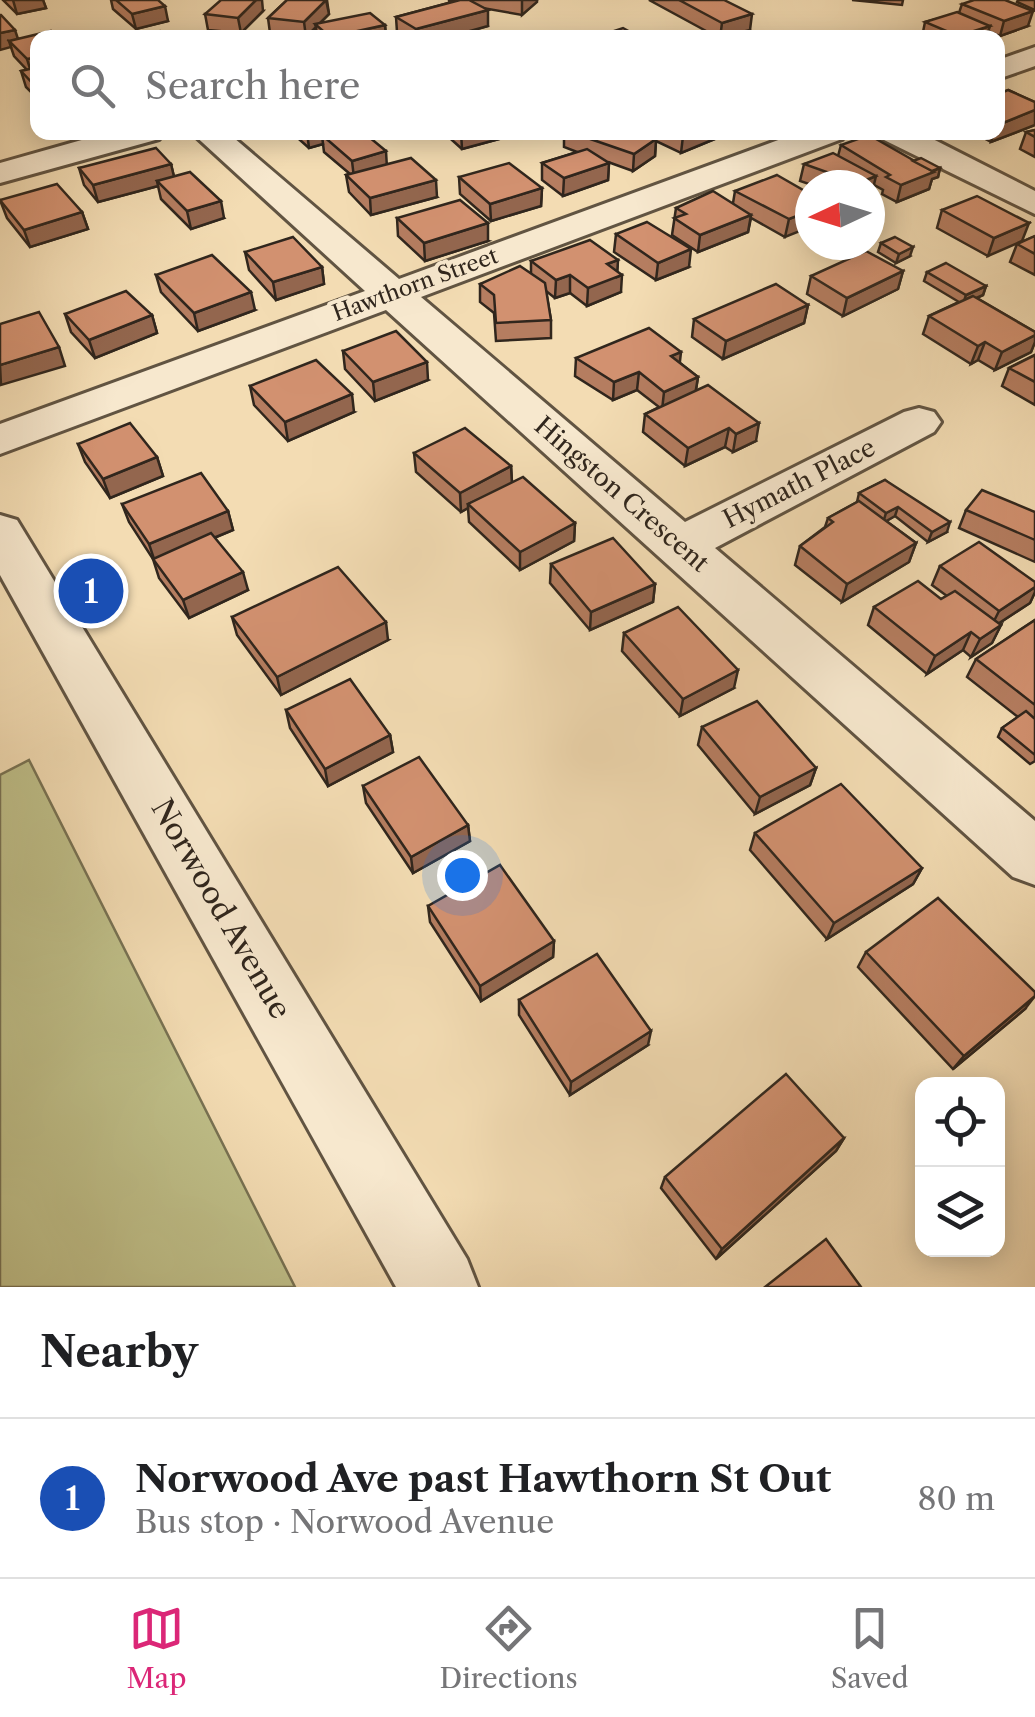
<!DOCTYPE html>
<meta charset="utf-8">
<style>
body{margin:0;font-family:"Libre Caslon Text",serif;background:#f6f6f6;color:#202124}
.controls{position:absolute;right:30px;bottom:30px;display:grid;overflow:hidden;border-radius:20px;box-shadow:0 5px 25px #0003}
.controls button{width:90px;height:90px;display:grid;place-items:center;padding:0;border:0;border-bottom:2px solid #e0e0e0;background:#fff;color:#202124;font:50px sans-serif}
.compass{position:absolute;left:795px;top:170px;width:90px;height:90px;border-radius:50%;background:#fff;box-shadow:0 5px 25px #0003;rotate:266deg}
.you{position:absolute;left:462px;top:875px;width:35px;height:35px;margin:-25px;border:8px solid #fff;border-radius:50%;background:#1a73e8;box-shadow:0 0 0 15px #1a73e833}
.badge{display:grid;place-items:center;width:65px;height:65px;border-radius:50%;background:#db2777;color:#fff;font-size:32px;font-weight:700}
.pin{position:absolute;translate:-50% -50%;border:5px solid #fff;box-shadow:0 2px 10px #0006}
.list{margin:0;padding:0;list-style:none}
h2{display:flex;justify-content:space-between;align-items:center;height:130px;margin:0;padding:0 40px;font-size:42px}
h2 small{font-size:32px;font-weight:400;color:#757577}
.list li{display:grid;grid-template-columns:65px 1fr auto;gap:30px;align-items:center;box-sizing:border-box;height:160px;padding:0 40px;border-top:2px solid #e0e0e0}
.list b{display:block;font-size:38px;white-space:nowrap}
.list p{margin:0;font-size:32px;white-space:nowrap;color:#757577}
.list em{font-size:32px;font-style:normal;color:#757577}
.icon{flex:none;width:55px;height:55px;fill:none;stroke:currentColor;stroke-width:2;stroke-linecap:round;stroke-linejoin:round}
.map{position:relative;flex:none;width:1035px;height:1287px;overflow:hidden}
.search{position:absolute;background:#fff;box-shadow:0 5px 25px #0003;left:30px;right:30px;top:30px;height:110px;display:flex;align-items:center;gap:25px;box-sizing:border-box;padding:0 35px;border-radius:20px;color:#757577;font-size:38px}
.sheet{height:290px;background:#fff}
nav{display:flex;justify-content:space-around;align-items:center;box-sizing:border-box;height:140px;border-top:2px solid #e0e0e0;background:#fff;font-size:28px;color:#757577}
nav a{display:grid;justify-items:center;gap:5px}
nav .on{color:#db2777}
.map>svg:first-child{display:block}
.green{fill:#bfbf89;stroke:#787253;stroke-width:2.5}
.lines{fill:none;stroke-linecap:round;stroke-linejoin:round}
.minor-casing{stroke:#615442;stroke-width:6}
.minor{fill:#f7e8ce;fill-rule:evenodd}
.wall{fill:#b57d60;stroke:#30261d;stroke-width:2.5}
.shaded-wall{fill:#93664e;stroke:#30261d;stroke-width:2.5}
.building{fill:#d29170;stroke:#30261d;stroke-width:2.5}
.labels{text-anchor:middle;stroke-width:8;stroke-linejoin:round;paint-order:stroke}
.far-street-label{font-size:22px;fill:#30261d;stroke:#f7e8ce}
.street-label{font-size:25px;fill:#30261d;stroke:#f7e8ce}
.near-street-label{font-size:30px;fill:#30261d;stroke:#f7e8ce}
</style>
<div class="map">
<svg width="1035" height="1287" viewBox="0 0 1035 1287">
<rect width="100%" height="100%" fill="#f3dcb3"/>
<filter id="stains"><feTurbulence type="fractalNoise" baseFrequency=".002" numOctaves="4"/><feColorMatrix values="0 0 0 0 .2 0 0 0 0 .09 0 0 0 0 .02 0 0 0 .5 -.17"/></filter>
<radialGradient id="worn" r=".72"><stop offset=".6" stop-color="#630" stop-opacity="0"/><stop offset="1" stop-color="#630" stop-opacity=".3"/></radialGradient>
<path class="green" d="M29,760L295,1287H0V775Z"/>
<g class="lines">
<g class="minor-casing">
<g id="minor">
<path d="M1035,47V66L998,79V60Z"/>
<path d="M110,132H164L159,139L0,183V163Z"/>
<path d="M191,132H227L399,279L800,132H847L842,139L421,297L685,522L904,412L919,408L934,412L941,422L934,432L715,548L1035,821V885L1013,877L386,310L0,454V424L365,291Z"/>
<path d="M877,132H919L1035,191V214L882,139Z"/>
<path d="M0,515L17,520L467,1259L478,1287H396L0,575Z"/>
</g>
</g>
<use href="#minor" class="minor"/>
</g>
<g class="wall">
<path d="M3,0H43L46,8L17,14Z"/>
<path d="M111,0H158L168,21L136,29L113,9Z"/>
<path d="M287,0H327L329,14L320,23L385,25L386,38H317L316,27L306,37L270,33L268,18Z"/>
<path d="M449,0H537L522,15L483,8L488,26L445,38H405L397,32L396,17L452,2H449Z"/>
<path d="M649,0H724L750,30L719,38Z"/>
<path d="M852,0H903L902,5Z"/>
<path d="M1018,0H1035V10L1017,2Z"/>
<path d="M962,4L1028,26L1000,36L988,31L986,38L922,37L925,22L959,13Z"/>
<path d="M263,11L241,33L208,30L205,14Z"/>
<path d="M0,15L18,39L38,38V99L26,87L21,71L27,70L14,56Z"/>
<path d="M1008,90L1035,102V125L991,142L972,132H998V94Z"/>
<path d="M1035,130V157L1020,149L1026,132Z"/>
<path d="M291,132H363L387,164L437,197L371,215L349,192L346,175L350,174L324,152L323,144L309,148Z"/>
<path d="M443,132H499V139L462,149Z"/>
<path d="M564,132H637L653,138V132H718L717,138L681,153L656,141L655,156L633,171L608,162L609,163L608,180L563,196L542,180V163L577,152L564,147Z"/>
<path d="M841,145L913,161L940,168L938,177L932,179L929,189L897,202L882,194L883,190L874,185L872,193L870,194V185H812L800,181L804,164L838,156Z"/>
<path d="M171,164L174,177L224,218L191,229L161,199L158,186L98,202L84,185L79,168Z"/>
<path d="M459,177L542,188L541,206L491,221L460,194Z"/>
<path d="M735,191L810,194L785,237L751,218L748,232L698,252L672,235L676,208L733,203Z"/>
<path d="M0,200L82,212L88,229L30,247L7,218Z"/>
<path d="M942,210L1029,223L988,256L937,228Z"/>
<path d="M397,218L488,241L425,261L398,236Z"/>
<path d="M616,234L689,267L656,280L614,252Z"/>
<path d="M1035,236V275L1010,262L1017,244Z"/>
<path d="M881,243L910,256L896,263L878,252Z"/>
<path d="M245,252L322,267L324,284L276,300L249,270Z"/>
<path d="M618,260L617,271L621,292L587,306L570,293L555,298L546,291L551,320V338L496,341L494,313L480,302V284L531,273V261Z"/>
<path d="M903,271L898,289L843,316L807,294L811,276Z"/>
<path d="M927,272L986,286L983,295L977,298L1035,332V342L1031,352L995,370L978,360L971,364L923,334L929,316L959,302L924,281Z"/>
<path d="M156,275L255,310L198,331L161,292Z"/>
<path d="M808,305L804,323L723,359L692,337L694,319Z"/>
<path d="M65,314L152,315L157,333L95,358L71,332Z"/>
<path d="M343,351L428,380L375,401L345,369Z"/>
<path d="M1035,355V405L1002,386L1009,368Z"/>
<path d="M576,358L680,363L698,377L696,390L756,441L733,452L725,447L685,466L643,432L645,414L659,407L637,390L613,400L575,376Z"/>
<path d="M250,386L354,412L288,441L254,405Z"/>
<path d="M78,444L157,457L163,476L110,498L85,462Z"/>
<path d="M414,453L511,466L512,482L575,523L574,541L520,570L469,522L468,508L461,512L416,472Z"/>
<path d="M885,480L947,532L928,542L895,516L886,521L916,543L909,562L842,602L795,565L800,546L825,527L828,518L857,502L859,493Z"/>
<path d="M122,504L228,511L233,530L214,538L248,590L189,618L159,578L153,559L129,522Z"/>
<path d="M966,510L1035,512V562L959,528Z"/>
<path d="M551,564L655,584L653,602L590,630L550,583Z"/>
<path d="M940,566L1035,582V592L1030,603L998,624L1001,625L992,643L971,657L963,650L927,674L868,625L874,607L941,599L947,596L932,585Z"/>
<path d="M232,617L388,640L281,695L237,635Z"/>
<path d="M1035,620V761L1030,764L998,737L1002,728L1018,717L967,677L976,659Z"/>
<path d="M624,633L734,688L680,716L622,651Z"/>
<path d="M286,710L390,735L393,752L328,786L290,728Z"/>
<path d="M702,727L816,768L810,785L755,814L698,745Z"/>
<path d="M363,786L468,825L470,841L413,873L366,803Z"/>
<path d="M755,833L922,868L913,884L827,939L750,850Z"/>
<path d="M428,906L554,941L553,957L481,1001L430,922Z"/>
<path d="M866,952L1025,1009L953,1069L858,967Z"/>
<path d="M519,1000L648,1045L570,1095L519,1015Z"/>
<path d="M844,1138L836,1151L716,1259L661,1188L665,1177Z"/>
</g>
<g class="shaded-wall">
<path d="M13,0H43L46,8L17,14Z"/>
<path d="M256,0H262L263,11L241,33L238,18Z"/>
<path d="M326,0L329,14L317,26L315,24L316,27L306,37L304,22Z"/>
<path d="M522,0H537V2L522,15Z"/>
<path d="M165,6L168,21L136,29L132,14Z"/>
<path d="M488,10V26L445,38H417L416,29Z"/>
<path d="M1033,11L1028,26L1000,36L1004,21Z"/>
<path d="M752,14L750,30L720,38L722,23Z"/>
<path d="M385,25L386,38H330V37Z"/>
<path d="M990,26L986,38H958V36Z"/>
<path d="M15,30L20,45L9,41L11,47L0,50V33Z"/>
<path d="M38,57V74L32,75L27,59Z"/>
<path d="M1035,110V125L991,142L994,132H998V125Z"/>
<path d="M307,132H346L322,135L323,144L309,148Z"/>
<path d="M461,132H499V139L462,149Z"/>
<path d="M692,132H718L717,138L681,153L683,136Z"/>
<path d="M656,139L655,156L633,171L634,154Z"/>
<path d="M386,151L387,168L354,178L352,161Z"/>
<path d="M609,163L608,180L563,196L564,178Z"/>
<path d="M171,164L175,181H157L158,186L98,202L93,185Z"/>
<path d="M940,168L938,177L932,179L929,189L897,202L901,185Z"/>
<path d="M876,176L872,193L870,194V185H854Z"/>
<path d="M436,180L437,197L371,215L370,198Z"/>
<path d="M542,188L541,206L491,221L490,204Z"/>
<path d="M221,201L224,218L191,229L187,211Z"/>
<path d="M810,211V227L785,237L789,219Z"/>
<path d="M82,212L88,229L30,247L24,230Z"/>
<path d="M751,215L748,232L698,252L700,235Z"/>
<path d="M488,223V241L425,261L424,243Z"/>
<path d="M1029,223L1022,241L988,256L994,238Z"/>
<path d="M913,247L910,256L896,263L899,254Z"/>
<path d="M691,249L689,267L656,280L658,263Z"/>
<path d="M618,260L617,277L622,275L621,292L587,306L588,288L607,264Z"/>
<path d="M322,267L324,284L276,300L273,282Z"/>
<path d="M903,271L898,289L843,316L847,298Z"/>
<path d="M570,275V293L555,298L556,280Z"/>
<path d="M986,286L983,295L963,304L966,295Z"/>
<path d="M251,292L255,310L198,331L194,313Z"/>
<path d="M808,305L804,323L723,359L726,341Z"/>
<path d="M152,315L157,333L95,358L89,340Z"/>
<path d="M1035,335V342L1031,352L995,370L1002,352Z"/>
<path d="M985,342L978,360L971,364L978,346Z"/>
<path d="M59,347L65,366L1,385L0,365Z"/>
<path d="M681,352L679,370L671,356Z"/>
<path d="M427,362L428,380L375,401L373,382Z"/>
<path d="M639,372L637,390L613,400L614,382Z"/>
<path d="M698,377L695,395L662,410L664,392Z"/>
<path d="M352,394L354,412L288,441L285,422Z"/>
<path d="M759,423L756,441L733,452L736,434Z"/>
<path d="M729,428L725,447L685,466L688,448Z"/>
<path d="M157,457L163,476L110,498L103,479Z"/>
<path d="M511,466L512,485L468,504V508L461,512L460,493Z"/>
<path d="M898,507L895,516L883,523L886,513Z"/>
<path d="M228,511L233,530L155,562L149,544Z"/>
<path d="M950,522L947,532L928,542L932,532Z"/>
<path d="M575,523L574,541L520,570V552Z"/>
<path d="M916,543L909,562L842,602L847,584Z"/>
<path d="M243,572L248,590L189,618L183,600Z"/>
<path d="M655,584L653,602L590,630L591,612Z"/>
<path d="M1035,587V592L1030,603L990,629L999,611Z"/>
<path d="M386,622L388,640L281,695L277,677Z"/>
<path d="M1001,625L992,643L971,657L980,639Z"/>
<path d="M971,632L963,650L927,674L935,656Z"/>
<path d="M738,670L734,688L680,716L683,699Z"/>
<path d="M390,735L393,752L328,786L325,769Z"/>
<path d="M816,768L810,785L755,814L760,797Z"/>
<path d="M468,825L470,841L413,873L411,857Z"/>
<path d="M922,868L913,884L827,939L834,923Z"/>
<path d="M554,941L553,957L481,1001L480,986Z"/>
<path d="M1035,996L1025,1009L953,1069L964,1056Z"/>
<path d="M651,1031L648,1045L570,1095L571,1082Z"/>
<path d="M844,1138L836,1151L716,1259L722,1249Z"/>
</g>
<g class="building">
<path d="M116,0H158L165,6L132,14Z"/>
<path d="M221,0H256L238,18L205,14Z"/>
<path d="M287,0H326L304,22L268,18Z"/>
<path d="M460,0H469L488,10L416,29L396,17Z"/>
<path d="M679,0H724L752,14L722,23Z"/>
<path d="M974,0H1005L1033,11L1004,21L962,4Z"/>
<path d="M957,12L990,26L958,36L925,22Z"/>
<path d="M370,13L385,25L330,37L315,24Z"/>
<path d="M0,15H1L15,30L0,33Z"/>
<path d="M623,28L641,38L596,37Z"/>
<path d="M51,31L57,38H38V57L27,59L9,41Z"/>
<path d="M160,31L168,38H131Z"/>
<path d="M38,67V88H37L21,71Z"/>
<path d="M1008,90L1035,102V110L998,125V94Z"/>
<path d="M1035,130V137L1026,132Z"/>
<path d="M332,132H363L386,151L352,161L322,135Z"/>
<path d="M570,132H637L656,139L634,154Z"/>
<path d="M675,132H692L683,136Z"/>
<path d="M869,135L934,172L901,185L886,177L890,175L841,145Z"/>
<path d="M156,148L171,164L93,185L79,168Z"/>
<path d="M587,149L609,163L564,178L542,163Z"/>
<path d="M833,153L876,176L854,185H830L820,180L835,175L804,164Z"/>
<path d="M411,158L436,180L370,198L346,175Z"/>
<path d="M921,158L940,168L932,171L913,161Z"/>
<path d="M509,163L542,188L490,204L459,177Z"/>
<path d="M190,172L221,201L187,211L157,181Z"/>
<path d="M777,175L810,194V211L789,219L735,191Z"/>
<path d="M57,184L82,212L24,230L0,200Z"/>
<path d="M713,191L751,215L700,235L674,218L686,214L676,208Z"/>
<path d="M977,196L1029,223L994,238L942,210Z"/>
<path d="M460,200L488,223L424,243L397,218Z"/>
<path d="M647,222L691,249L658,263L616,234Z"/>
<path d="M1035,236V254L1017,244Z"/>
<path d="M293,237L322,267L273,282L245,252Z"/>
<path d="M895,237L913,247L899,254L881,243Z"/>
<path d="M590,240L618,260L607,264L622,275L588,288L570,275L556,280L531,261Z"/>
<path d="M866,251L903,271L847,298L811,276Z"/>
<path d="M212,255L251,292L194,313L156,275Z"/>
<path d="M946,263L986,286L966,295L927,272Z"/>
<path d="M520,266L545,283L551,320L496,323L494,295L480,284Z"/>
<path d="M776,284L808,305L726,341L694,319Z"/>
<path d="M126,291L152,315L89,340L65,314Z"/>
<path d="M973,296L1035,332V335L1002,352L985,342L978,346L929,316Z"/>
<path d="M39,312L59,347L0,365V324Z"/>
<path d="M649,328L681,352L671,356L698,377L664,392L639,372L614,382L576,358Z"/>
<path d="M396,331L427,362L373,382L343,351Z"/>
<path d="M1035,355V382L1009,368Z"/>
<path d="M316,360L352,394L285,422L250,386Z"/>
<path d="M708,385L759,423L736,434L729,428L688,448L645,414Z"/>
<path d="M130,423L157,457L103,479L78,444Z"/>
<path d="M465,428L511,466L460,493L414,453Z"/>
<path d="M201,473L228,511L149,544L122,504Z"/>
<path d="M523,477L575,523L520,552L468,504Z"/>
<path d="M885,480L950,522L932,532L898,507L886,513L859,493Z"/>
<path d="M982,490L1035,512V540L966,510Z"/>
<path d="M859,501L916,543L847,584L800,546L833,522L828,518Z"/>
<path d="M211,533L243,572L183,600L153,559Z"/>
<path d="M613,538L655,584L591,612L551,564Z"/>
<path d="M979,542L1035,582V587L999,611L940,566Z"/>
<path d="M338,567L386,622L277,677L232,617Z"/>
<path d="M918,581L941,599L955,591L1001,625L980,639L971,632L935,656L874,607Z"/>
<path d="M678,607L738,670L683,699L624,633Z"/>
<path d="M1035,620V705L976,659Z"/>
<path d="M350,679L390,735L325,769L286,710Z"/>
<path d="M757,701L816,768L760,797L702,727Z"/>
<path d="M1026,711L1035,719V755L1002,728Z"/>
<path d="M419,757L468,825L411,857L363,786Z"/>
<path d="M841,784L922,868L834,923L755,833Z"/>
<path d="M500,865L554,941L480,986L428,906Z"/>
<path d="M938,898L1035,992V996L964,1056L866,952Z"/>
<path d="M597,954L651,1031L571,1082L519,1000Z"/>
<path d="M786,1074L844,1138L722,1249L665,1177Z"/>
<path d="M826,1239L861,1287H765Z"/>
</g>
<g class="labels">
<g class="far-street-label">
<text transform="translate(415 284) rotate(-20)" y="8">Hawthorn Street</text>
</g>
<g class="street-label">
<text transform="translate(799 483) rotate(-27)" y="9">Hymath Place</text>
<text transform="translate(622 494) rotate(41)" y="9">Hingston Crescent</text>
</g>
<g class="near-street-label">
<text transform="translate(221 909) rotate(60)" y="10">Norwood Avenue</text>
</g>
</g>
<rect width="100%" height="100%" filter="url(#stains)"/>
<rect width="100%" height="100%" fill="url(#worn)"/>
</svg>
<div class="controls">
<button><svg class="icon" aria-label="locate" viewBox="0 0 24 24"><circle cx="12" cy="12" r="6"/><path d="M12 2v4M12 18v4M2 12h4M18 12h4"/></svg></button>
<button><svg class="icon" aria-label="layers" viewBox="0 0 24 24"><path d="M12 4l9 5-9 5-9-5zM3 14l9 5 9-5"/></svg></button>
</div>
<svg class="compass" viewBox="-18 -18 36 36"><path d="M0-13l5 13h-10z" fill="#e53935"/><path d="M0 13l5-13h-10z" fill="#757577"/></svg>
<div class="you"></div>
<div class="pin badge" style="left:91px;top:591px;background:#1a4fb4">1</div>
<div class="search"><svg class="icon" aria-label="search" viewBox="0 0 24 24"><circle cx="10" cy="10" r="6"/><path d="M15 15l6 6"/></svg>Search here</div>
</div>
<section class="sheet">
<h2>Nearby<small></small></h2>
<ul class="list">
<li><span class="badge" style="background:#1a4fb4">1</span><div><b>Norwood Ave past Hawthorn St Out</b><p>Bus stop · Norwood Avenue</p></div><em>80 m</em></li>
</ul>
</section>
<nav>
<a class="on"><svg class="icon" aria-label="map" viewBox="0 0 24 24"><path d="M3 6l6-2 6 2 6-2v14l-6 2-6-2-6 2zM9 4v14M15 6v14"/></svg>Map</a>
<a><svg class="icon" aria-label="directions" viewBox="0 0 24 24"><path d="M12 3l9 9-9 9-9-9zM9 14v-3h6M13 9l2 2-2 2"/></svg>Directions</a>
<a><svg class="icon" aria-label="saved" viewBox="0 0 24 24"><path d="M7 4h10v16l-5-4-5 4z"/></svg>Saved</a>
</nav>
